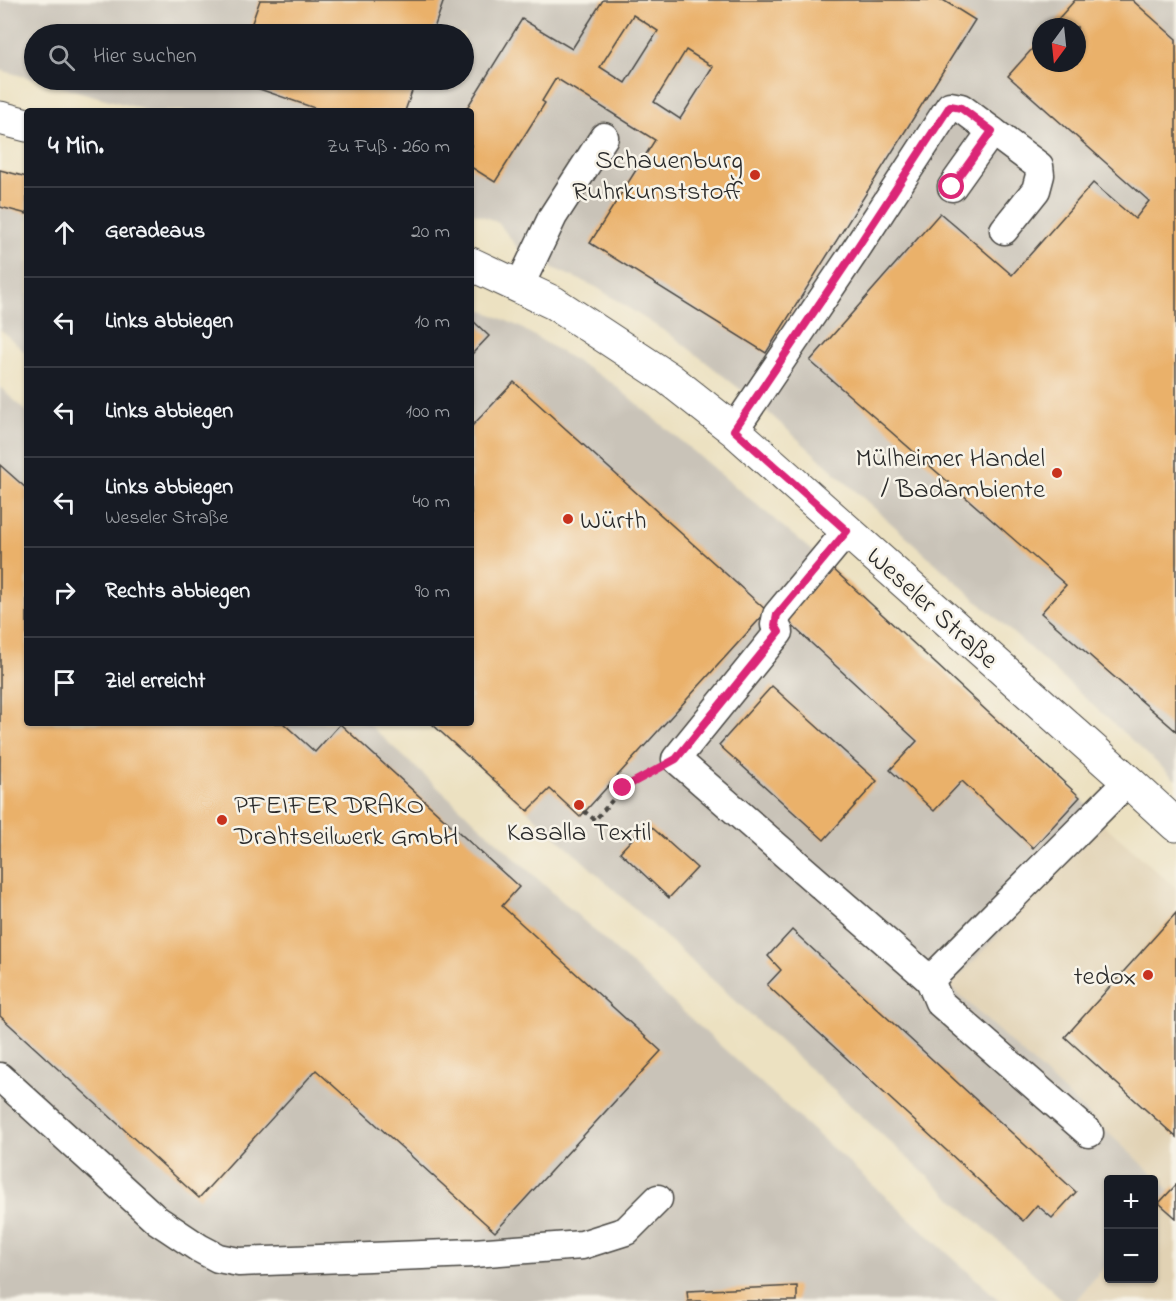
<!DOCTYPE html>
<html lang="de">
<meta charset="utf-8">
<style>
body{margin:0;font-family:"Indie Flower",sans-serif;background:#20242c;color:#f1f3f6}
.controls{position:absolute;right:18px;bottom:18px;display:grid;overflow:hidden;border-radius:6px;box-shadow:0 2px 4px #0004}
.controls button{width:54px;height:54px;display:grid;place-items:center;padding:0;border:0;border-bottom:2px solid #363941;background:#171b24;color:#f1f3f6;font:30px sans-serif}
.compass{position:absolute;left:1032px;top:18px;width:54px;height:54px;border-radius:50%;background:#171b24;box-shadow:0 2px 4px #0004;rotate:195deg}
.stop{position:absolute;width:18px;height:18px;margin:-14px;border:4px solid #db2777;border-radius:50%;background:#fff}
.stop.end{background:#db2777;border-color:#fff;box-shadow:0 2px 6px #0008}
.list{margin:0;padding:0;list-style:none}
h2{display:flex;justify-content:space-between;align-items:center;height:78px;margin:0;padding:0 24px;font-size:26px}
h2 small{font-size:20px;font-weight:400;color:#9ea1a6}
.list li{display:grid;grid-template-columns:39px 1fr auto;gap:18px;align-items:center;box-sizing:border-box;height:90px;padding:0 24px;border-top:2px solid #363941}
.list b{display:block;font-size:22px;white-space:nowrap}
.list p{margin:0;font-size:20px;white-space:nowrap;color:#9ea1a6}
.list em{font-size:20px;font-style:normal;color:#9ea1a6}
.icon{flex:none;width:33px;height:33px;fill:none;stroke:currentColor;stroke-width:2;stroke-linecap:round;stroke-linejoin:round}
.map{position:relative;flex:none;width:1176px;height:1301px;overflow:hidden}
.search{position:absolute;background:#171b24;box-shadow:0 2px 4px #0004;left:24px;top:24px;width:450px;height:66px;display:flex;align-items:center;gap:15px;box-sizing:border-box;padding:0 21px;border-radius:33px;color:#9ea1a6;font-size:22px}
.panel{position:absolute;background:#171b24;box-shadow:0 2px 4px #0004;left:24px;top:108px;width:450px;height:618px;border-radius:6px}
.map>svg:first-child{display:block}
.built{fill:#e1d2b4}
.industrial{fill:#c9c3b8;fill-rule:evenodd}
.building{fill:#eab16b;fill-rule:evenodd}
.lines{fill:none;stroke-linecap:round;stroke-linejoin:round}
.minor-casing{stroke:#484642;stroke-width:31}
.major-casing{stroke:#484642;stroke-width:35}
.path{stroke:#484642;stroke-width:4;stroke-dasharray:4.5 4.5;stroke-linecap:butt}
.minor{stroke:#fff;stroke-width:28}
.major{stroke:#fff;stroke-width:33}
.route{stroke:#db2777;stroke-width:8}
.poi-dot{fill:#c8321e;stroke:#f7f3e8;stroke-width:2}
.labels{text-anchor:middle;stroke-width:5;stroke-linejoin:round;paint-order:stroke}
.poi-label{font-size:27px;fill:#2b2b2b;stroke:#f7f3e8;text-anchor:end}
.street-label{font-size:27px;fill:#2b2b2b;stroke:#f7f3e8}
</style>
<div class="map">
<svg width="1176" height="1301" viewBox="0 0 1176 1301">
<rect width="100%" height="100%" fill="#f7f3e8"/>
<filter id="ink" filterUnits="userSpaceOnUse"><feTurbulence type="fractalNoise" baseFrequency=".0167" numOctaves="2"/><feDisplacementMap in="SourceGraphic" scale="12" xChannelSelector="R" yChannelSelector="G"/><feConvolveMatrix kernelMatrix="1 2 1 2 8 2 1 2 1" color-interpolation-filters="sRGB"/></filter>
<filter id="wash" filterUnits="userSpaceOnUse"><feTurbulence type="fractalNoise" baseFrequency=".008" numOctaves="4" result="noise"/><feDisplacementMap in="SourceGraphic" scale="24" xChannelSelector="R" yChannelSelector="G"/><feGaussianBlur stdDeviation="1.35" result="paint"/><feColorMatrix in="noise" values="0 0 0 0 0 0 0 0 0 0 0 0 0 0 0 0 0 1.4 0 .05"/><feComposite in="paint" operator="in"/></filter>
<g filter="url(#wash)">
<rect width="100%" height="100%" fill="#ece1c1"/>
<path class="built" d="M1103,824L1176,888V1301H1075L1108,1263V1278H1154V1210L1170,1191L950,986Z"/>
<g class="industrial">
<path d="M0,0H1176V780L760,405L678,340L596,287L523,255L498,222L471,212V111H149L0,70ZM1041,27H1077V63H1041ZM34,34H464V80H34Z"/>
<path d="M0,170L27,177V354L0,329Z"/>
<path d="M471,305L518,326L612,383L831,567L1080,797L1103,824L950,986L1171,1191L1154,1210V1180H1108V1263L1075,1301H1064L528,811L471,723Z"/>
<path d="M0,387L27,412V723H367L1000,1301H0Z"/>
</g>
<g id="blocks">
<g class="building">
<path d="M260,0H444L432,34H248Z"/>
<path d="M603,0H943L975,20L766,353L590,243L655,140L556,78L542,101L545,103L495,182L471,167V111H465L522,19L572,49ZM633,15L658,31L625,83L600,67ZM686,50L713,67L680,119L654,102Z"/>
<path d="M1075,0H1132L1176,39V731L1041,613L1066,585L810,361L940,213L1012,275L1093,183L1135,219L1149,201L1008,76L1041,39V63H1077V27H1051Z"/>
<path d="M233,80H416L405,111H323Z"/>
<path d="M0,170L27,177V214L0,207Z"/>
<path d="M471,319L489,336L471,355Z"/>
<path d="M514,382L767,611L580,817L550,789L528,811L431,723H471V427Z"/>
<path d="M0,465L27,489V723H283L315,752L340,724L519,887L502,906L661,1051L495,1232L316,1070L199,1198L0,1016Z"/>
<path d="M831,567L1080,797L1033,848L962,781L934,811L890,770L917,741L784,618Z"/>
<path d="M772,686L877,781L824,840L719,745Z"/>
<path d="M647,823L697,868L669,898L620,852Z"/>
<path d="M1176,913V1137L1065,1037Z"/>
<path d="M792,930L1076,1192L1052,1218L1037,1205L1023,1221L767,985L781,970L768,956Z"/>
<path d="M1176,1185V1218L1159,1203Z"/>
<path d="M797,1286V1301H688L687,1291Z"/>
</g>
</g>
</g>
<g filter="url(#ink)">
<use href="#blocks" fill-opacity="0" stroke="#484642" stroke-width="1.5"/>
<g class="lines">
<g class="minor-casing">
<g id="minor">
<path d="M952,187L992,131"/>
<path d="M519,287L553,216L604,137"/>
<path d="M734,430L853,254L950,106L961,108L1039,166L1040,175L1036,190L1004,230"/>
<path d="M847,531L777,615L775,625L779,632L676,759L930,980L1128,781"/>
<path d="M930,980L939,1002L1089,1133"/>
<path d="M0,1077L157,1220L199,1248L218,1258L239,1262L474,1253L582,1245L626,1231L658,1199"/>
</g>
</g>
<g class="major-casing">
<g id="major">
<path d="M0,118L27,125"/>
<path d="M471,264L554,303L668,378L734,430L1128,781L1176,825"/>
</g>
</g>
<path class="path" d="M584,811L595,820L623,788L652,772"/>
<use href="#minor" class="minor"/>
<use href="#major" class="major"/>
</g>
</g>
<g class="lines" filter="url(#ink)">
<path class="route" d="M623,788L676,759L779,632L775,625L777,615L847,531L734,430L853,254L950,106L961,108L992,131L952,187"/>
</g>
<g class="poi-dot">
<circle cx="755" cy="175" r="6"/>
<circle cx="1057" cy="473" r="6"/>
<circle cx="568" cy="519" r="6"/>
<circle cx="579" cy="805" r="6"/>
<circle cx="222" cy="820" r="6"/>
<circle cx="1148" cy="975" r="6"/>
</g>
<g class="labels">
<g class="poi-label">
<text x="743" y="168">Schauenburg<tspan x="743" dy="31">Ruhrkunststoff</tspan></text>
<text x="1045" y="466">Mülheimer Handel<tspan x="1045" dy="31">/ Badambiente</tspan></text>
<text x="580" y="528" text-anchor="start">Würth</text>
<text x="234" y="813" text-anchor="start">PFEIFER DRAKO<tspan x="234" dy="31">Drahtseilwerk GmbH</tspan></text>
<text x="579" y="840" text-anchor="middle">Kasalla Textil</text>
<text x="1136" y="984">tedox</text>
</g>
<g class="street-label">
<text transform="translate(933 607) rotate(42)" y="9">Weseler Straße</text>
</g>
</g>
</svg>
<div class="controls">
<button>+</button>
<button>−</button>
</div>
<svg class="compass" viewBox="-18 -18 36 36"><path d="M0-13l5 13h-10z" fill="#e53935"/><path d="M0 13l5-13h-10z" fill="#9ea1a6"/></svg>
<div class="stop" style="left:952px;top:187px"></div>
<div class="stop end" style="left:623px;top:788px"></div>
<div class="search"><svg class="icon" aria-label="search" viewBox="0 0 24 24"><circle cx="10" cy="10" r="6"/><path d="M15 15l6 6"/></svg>Hier suchen</div>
<section class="panel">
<h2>4 Min.<small>Zu Fuß · 260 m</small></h2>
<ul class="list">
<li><svg class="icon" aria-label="ahead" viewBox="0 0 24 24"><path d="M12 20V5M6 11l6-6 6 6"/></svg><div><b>Geradeaus</b></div><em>20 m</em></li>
<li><svg class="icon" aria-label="left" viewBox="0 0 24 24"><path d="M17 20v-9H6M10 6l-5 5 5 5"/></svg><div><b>Links abbiegen</b></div><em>10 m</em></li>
<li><svg class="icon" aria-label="left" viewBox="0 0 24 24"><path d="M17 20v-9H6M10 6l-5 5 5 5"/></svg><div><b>Links abbiegen</b></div><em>100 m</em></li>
<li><svg class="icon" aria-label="left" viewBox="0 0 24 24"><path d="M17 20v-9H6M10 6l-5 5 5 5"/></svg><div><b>Links abbiegen</b><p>Weseler Straße</p></div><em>40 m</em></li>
<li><svg class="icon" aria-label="right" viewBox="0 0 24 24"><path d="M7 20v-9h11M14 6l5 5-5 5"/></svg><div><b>Rechts abbiegen</b></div><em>90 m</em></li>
<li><svg class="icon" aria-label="arrive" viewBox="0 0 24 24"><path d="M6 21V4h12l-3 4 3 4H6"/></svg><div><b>Ziel erreicht</b></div></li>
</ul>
</section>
</div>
